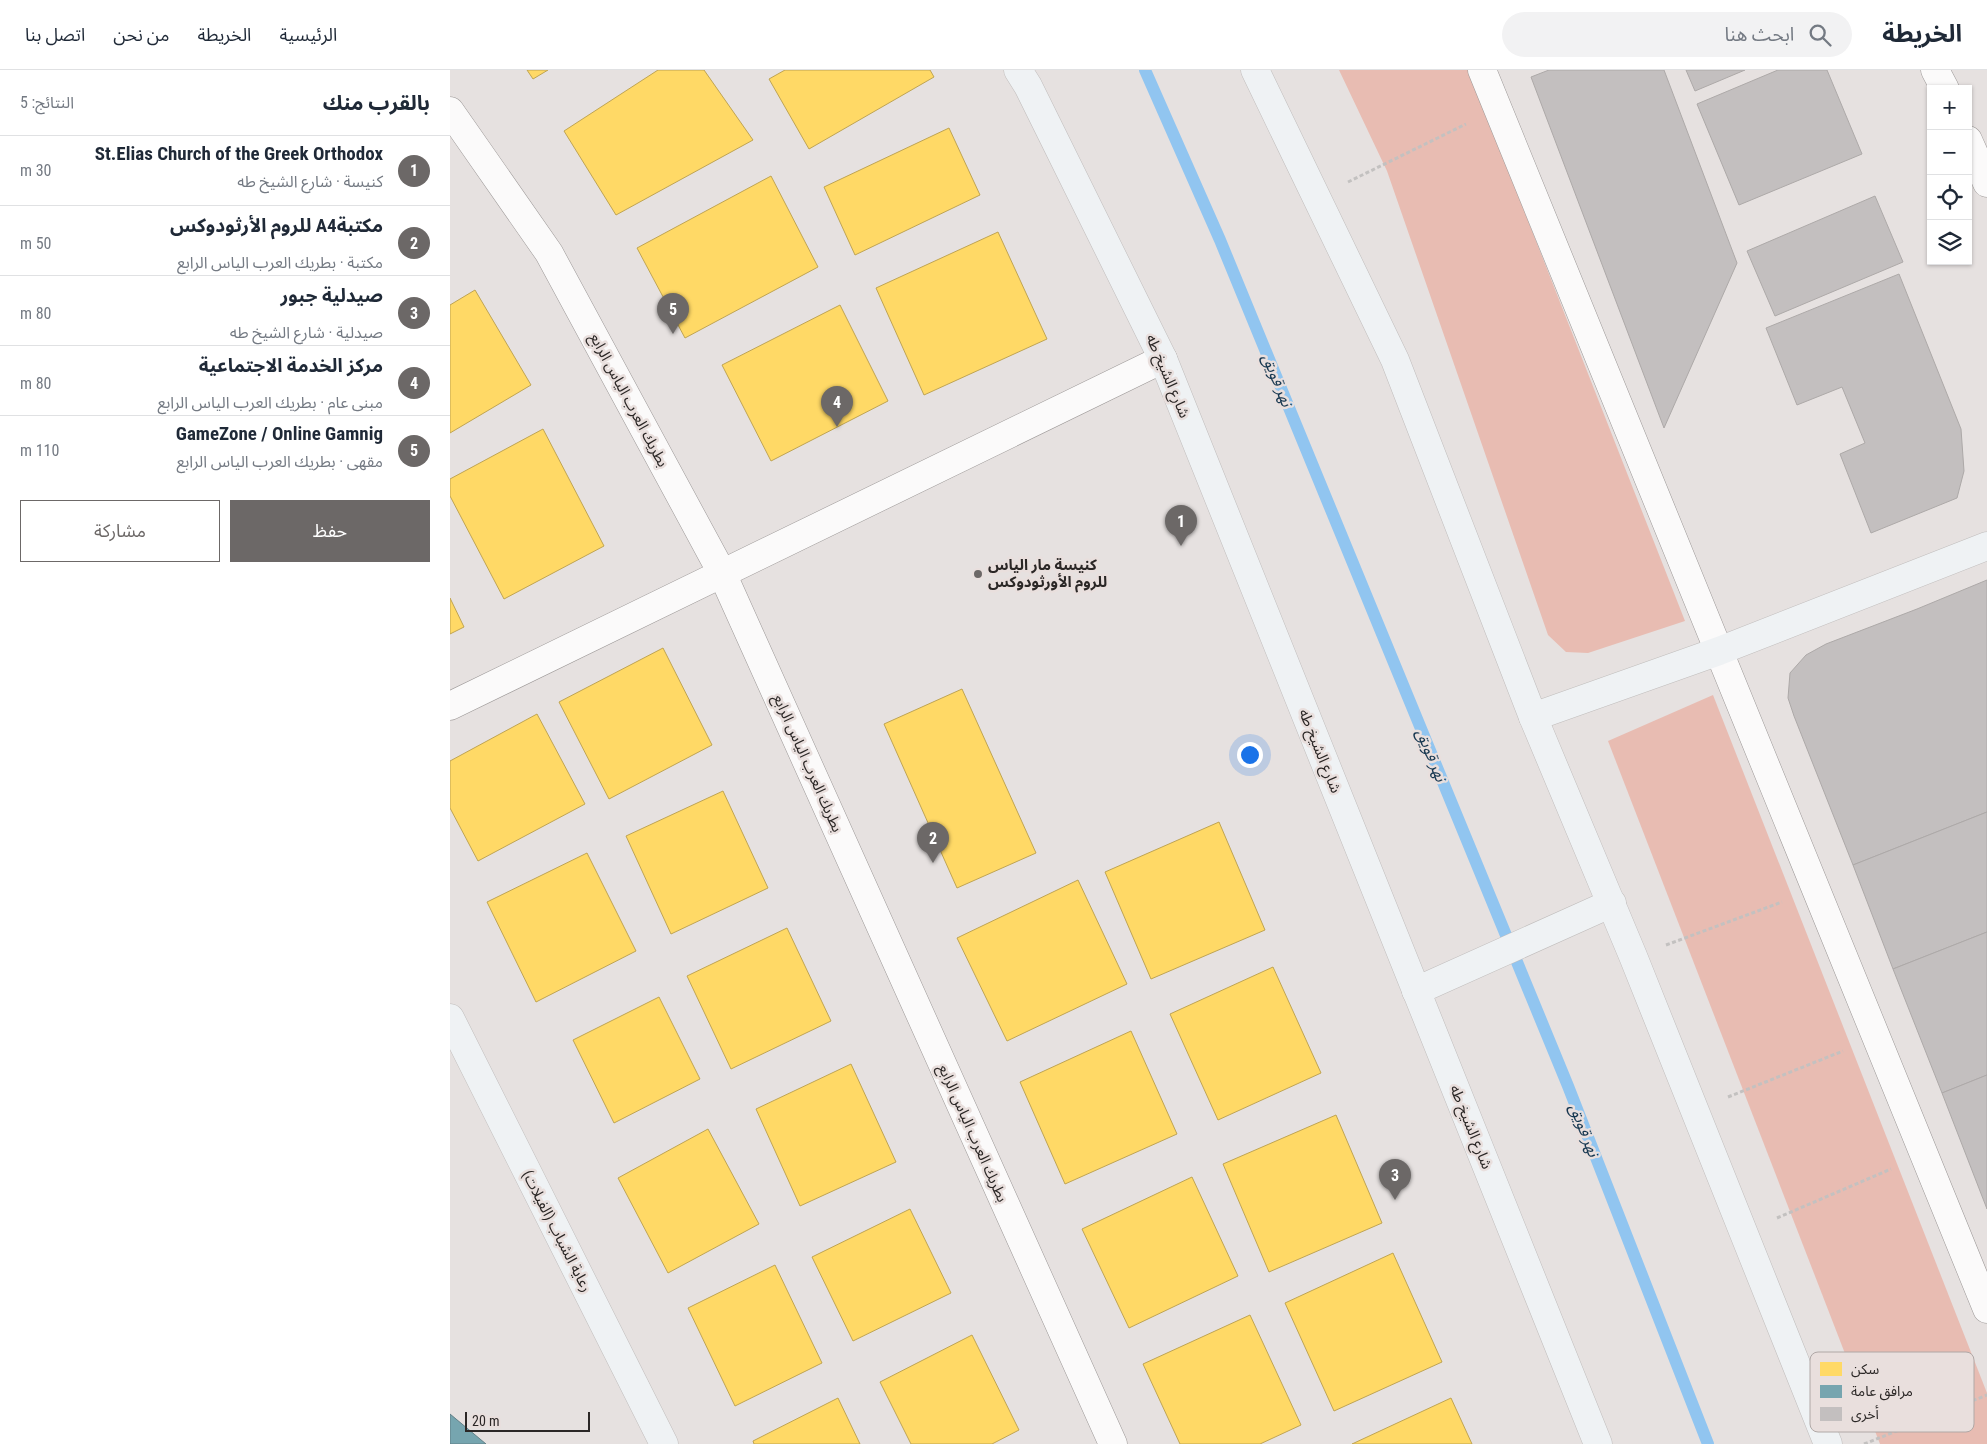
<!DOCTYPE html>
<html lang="ar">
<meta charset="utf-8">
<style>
body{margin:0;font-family:"Roboto Condensed","Noto Sans Arabic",sans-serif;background:#f2f2f3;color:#1f2937;direction:rtl}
.controls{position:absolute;right:15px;top:15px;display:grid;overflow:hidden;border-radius:0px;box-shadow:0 1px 4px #0004}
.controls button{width:45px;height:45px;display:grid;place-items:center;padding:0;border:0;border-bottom:1px solid #e0e1e3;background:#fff;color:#1f2937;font:25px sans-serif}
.scale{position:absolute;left:15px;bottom:12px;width:125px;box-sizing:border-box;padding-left:5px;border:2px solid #2b2726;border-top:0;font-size:14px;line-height:18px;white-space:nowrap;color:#2b2726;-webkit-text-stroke:4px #e9dfdd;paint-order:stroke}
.you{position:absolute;left:799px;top:684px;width:18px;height:18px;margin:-12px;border:4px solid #fff;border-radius:50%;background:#1a73e8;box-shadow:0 0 0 8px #1a73e833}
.badge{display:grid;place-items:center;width:32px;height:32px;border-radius:50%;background:#6c6867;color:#fff;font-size:16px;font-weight:700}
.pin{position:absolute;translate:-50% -41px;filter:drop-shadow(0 1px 2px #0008)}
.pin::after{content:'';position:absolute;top:26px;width:18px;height:15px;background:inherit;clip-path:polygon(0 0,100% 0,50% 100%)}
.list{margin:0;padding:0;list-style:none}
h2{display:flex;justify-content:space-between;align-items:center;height:65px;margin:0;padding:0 20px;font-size:21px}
h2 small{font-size:16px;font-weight:400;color:#747a83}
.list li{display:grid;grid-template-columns:32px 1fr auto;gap:15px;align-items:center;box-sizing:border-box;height:70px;padding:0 20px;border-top:1px solid #e0e1e3}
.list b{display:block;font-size:19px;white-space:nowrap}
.list p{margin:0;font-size:16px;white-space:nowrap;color:#747a83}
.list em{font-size:16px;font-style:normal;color:#747a83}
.actions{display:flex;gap:10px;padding:15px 20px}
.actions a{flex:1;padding:11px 0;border:1px solid #6c6867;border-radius:0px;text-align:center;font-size:18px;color:#6c6867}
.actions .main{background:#6c6867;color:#fff}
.icon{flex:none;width:28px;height:28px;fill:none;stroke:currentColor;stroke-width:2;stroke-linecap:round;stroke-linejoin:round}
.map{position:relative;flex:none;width:1537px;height:1374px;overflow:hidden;direction:ltr}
header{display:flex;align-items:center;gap:30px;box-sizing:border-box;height:70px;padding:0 25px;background:#fff;border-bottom:1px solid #e0e1e3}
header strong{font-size:24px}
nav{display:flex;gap:28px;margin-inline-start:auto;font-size:18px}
.search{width:350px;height:45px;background:#f2f2f3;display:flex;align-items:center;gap:12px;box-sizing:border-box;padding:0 18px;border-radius:28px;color:#747a83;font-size:19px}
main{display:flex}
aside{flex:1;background:#fff}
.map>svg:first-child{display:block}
.green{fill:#e8bcb2}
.homes{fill:#ffd966;stroke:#bfa453}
.public{fill:#76a5af;stroke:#607f86}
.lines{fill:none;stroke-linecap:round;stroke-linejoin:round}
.stream{stroke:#91c5f0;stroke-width:12}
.building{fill:#c3bfbf;stroke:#ada9a8}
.minor-casing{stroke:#9c9897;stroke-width:29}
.major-casing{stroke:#c0bdbc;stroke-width:29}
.path{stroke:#c3c1c0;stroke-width:3;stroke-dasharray:4 2.5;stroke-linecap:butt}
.minor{stroke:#fbfafa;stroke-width:28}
.major{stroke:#eff2f4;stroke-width:28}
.poi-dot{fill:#6c6867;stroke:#e9dfdd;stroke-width:2}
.labels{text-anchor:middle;stroke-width:5;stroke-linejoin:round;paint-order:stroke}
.street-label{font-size:15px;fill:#2b2726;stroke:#e9dfdd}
.poi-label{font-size:15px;font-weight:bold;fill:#2b2726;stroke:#e9dfdd;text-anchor:start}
.water-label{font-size:16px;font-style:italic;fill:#15364f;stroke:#e9dfdd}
.key{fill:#e9dfdd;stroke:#b0a8a6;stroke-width:1}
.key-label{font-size:14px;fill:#2b2726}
</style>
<header>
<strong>الخريطة</strong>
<div class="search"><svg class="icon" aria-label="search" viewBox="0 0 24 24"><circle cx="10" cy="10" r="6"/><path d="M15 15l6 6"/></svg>ابحث هنا</div>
<nav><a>الرئيسية</a><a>الخريطة</a><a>من نحن</a><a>اتصل بنا</a></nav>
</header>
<main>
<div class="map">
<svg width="1537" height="1374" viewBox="0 0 1537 1374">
<rect width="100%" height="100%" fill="#e6e1e0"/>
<g class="green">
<path d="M889,0H1019L1235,551L1138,583L1116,582L1098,565L937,101Z"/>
<path d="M1263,625L1537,1323V1374H1430L1158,671Z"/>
</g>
<g class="homes">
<path d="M77,0H98L83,9Z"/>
<path d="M208,0H254L303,70L166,145L114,61Z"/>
<path d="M335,0H480L484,7L359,79L319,9Z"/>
<path d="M499,58L530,125L405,185L374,117Z"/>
<path d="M321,106L368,197L235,268L187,178Z"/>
<path d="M548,162L597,269L474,325L426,218Z"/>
<path d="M25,220L81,315L0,363V235Z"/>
<path d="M390,235L438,331L321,391L272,295Z"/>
<path d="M93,359L154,476L54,529L0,426V409Z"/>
<path d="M0,528L14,557L0,564Z"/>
<path d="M213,578L262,675L159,729L109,632Z"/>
<path d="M512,619L586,783L507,818L434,654Z"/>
<path d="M87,644L135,734L28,791L0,738V691Z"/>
<path d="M273,721L318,818L221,864L176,766Z"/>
<path d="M769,752L815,860L701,909L655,802Z"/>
<path d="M137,783L186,881L86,932L37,832Z"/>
<path d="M628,810L677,914L557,971L507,868Z"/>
<path d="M337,858L381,951L281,999L237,906Z"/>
<path d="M823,897L871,1003L768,1050L720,944Z"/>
<path d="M209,927L250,1009L164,1053L123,970Z"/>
<path d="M681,961L727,1064L615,1114L570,1012Z"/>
<path d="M401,994L446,1092L350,1136L306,1039Z"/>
<path d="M886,1045L932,1153L819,1202L773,1094Z"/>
<path d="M258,1059L309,1154L218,1203L168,1108Z"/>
<path d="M742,1107L788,1206L679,1258L632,1159Z"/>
<path d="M460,1139L501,1223L403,1271L362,1187Z"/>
<path d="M943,1183L992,1292L884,1341L835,1233Z"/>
<path d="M325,1195L372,1293L285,1336L238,1238Z"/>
<path d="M800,1245L851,1355L810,1374H730L693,1294Z"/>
<path d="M522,1265L569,1360L542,1374H461L430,1312Z"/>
<path d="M388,1328L410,1374H304L303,1371Z"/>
<path d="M1001,1328L1022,1374H902Z"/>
</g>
<path class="public" d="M0,1344L36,1374H0Z"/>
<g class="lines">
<path class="stream" d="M695,0L770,170L1118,1016L1258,1374"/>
</g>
<g class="building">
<path d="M1099,0H1214L1287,193L1214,358L1081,7Z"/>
<path d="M1236,0H1295L1245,21Z"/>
<path d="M1328,0H1377L1412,84L1289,135L1247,34Z"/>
<path d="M1425,126L1453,192L1325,246L1297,181Z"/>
<path d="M1449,204L1511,359L1514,401L1507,428L1421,463L1390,384L1415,373L1392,317L1347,335L1316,258Z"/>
<path d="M1537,510V742L1403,795L1344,646L1338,628L1340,603L1356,585L1376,574L1467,539Z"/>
<path d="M1537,742V862L1443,899L1403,795Z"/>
<path d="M1537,862V1005L1492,1023L1443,899Z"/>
<path d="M1537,1005V1139L1492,1023Z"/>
</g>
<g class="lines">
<g class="minor-casing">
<g id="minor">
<path d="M1032,0L1537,1239"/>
<path d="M1485,0L1495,19"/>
<path d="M0,41L99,183L272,503L663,1374"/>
<path d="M1518,70L1537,113"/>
<path d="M0,636L713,289"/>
</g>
</g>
<g class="major-casing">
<g id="major">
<path d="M568,0L578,16L713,289L1148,1374"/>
<path d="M805,0L945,290L1083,647L1183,886L1378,1374"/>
<path d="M1083,647L1269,581L1537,476"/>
<path d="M966,921L1162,833"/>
<path d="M0,948L214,1374"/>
</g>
</g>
<g class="path">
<path d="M898,112L1016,54"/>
<path d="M1216,875L1332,832"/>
<path d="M1278,1027L1393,981"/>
<path d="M1327,1148L1441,1099"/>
<path d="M1414,1374L1537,1325"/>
</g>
<use href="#minor" class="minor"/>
<use href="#major" class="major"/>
</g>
<circle class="poi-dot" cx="528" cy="504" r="5"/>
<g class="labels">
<g class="street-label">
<text transform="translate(718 306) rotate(67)" y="5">شارع الشيخ طه</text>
<text transform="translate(179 330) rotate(62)" y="5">بطريك العرب الياس الرابع</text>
<text transform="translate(870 681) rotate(68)" y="5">شارع الشيخ طه</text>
<text transform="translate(358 693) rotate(66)" y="5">بطريك العرب الياس الرابع</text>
<text transform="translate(1021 1057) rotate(68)" y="5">شارع الشيخ طه</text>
<text transform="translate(523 1063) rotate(66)" y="5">بطريك العرب الياس الرابع</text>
<text transform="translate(107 1161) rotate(63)" y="5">رعاية الشباب (الفيلات)</text>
</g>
<g class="poi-label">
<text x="538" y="500">كنيسة مار الياس<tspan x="538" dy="17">للروم الأورثودوكس</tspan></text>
</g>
<g class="water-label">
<text transform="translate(828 310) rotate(68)" y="6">نهر قويق</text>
<text transform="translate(982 685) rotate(68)" y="6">نهر قويق</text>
<text transform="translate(1135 1060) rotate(69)" y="6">نهر قويق</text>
</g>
</g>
<rect x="1360" y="1282" width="164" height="80" rx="8" class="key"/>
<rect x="1370" y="1292" width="22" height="14" fill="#ffd966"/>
<rect x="1370" y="1315" width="22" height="13" fill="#76a5af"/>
<rect x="1370" y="1337" width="22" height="14" fill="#c3bfbf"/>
<g class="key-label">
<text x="1401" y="1304">سكن</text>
<text x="1401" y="1326">مرافق عامة</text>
<text x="1401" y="1349">أخرى</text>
</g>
</svg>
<div class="controls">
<button>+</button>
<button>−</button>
<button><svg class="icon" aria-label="locate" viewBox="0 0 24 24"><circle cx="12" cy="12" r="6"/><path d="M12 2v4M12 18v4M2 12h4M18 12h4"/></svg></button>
<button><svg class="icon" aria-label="layers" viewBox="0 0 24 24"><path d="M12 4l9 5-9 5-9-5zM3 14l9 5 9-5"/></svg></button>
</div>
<div class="scale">20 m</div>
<div class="you"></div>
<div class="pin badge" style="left:731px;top:476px">1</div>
<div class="pin badge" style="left:483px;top:793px">2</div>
<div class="pin badge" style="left:945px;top:1130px">3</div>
<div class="pin badge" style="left:387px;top:357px">4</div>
<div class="pin badge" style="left:223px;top:264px">5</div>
</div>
<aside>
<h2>بالقرب منك<small>النتائج: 5</small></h2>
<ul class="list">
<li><span class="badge">1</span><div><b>St.Elias Church of the Greek Orthodox</b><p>كنيسة · شارع الشيخ طه</p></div><em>30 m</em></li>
<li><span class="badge">2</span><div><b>مكتبةA4 للروم الأرثودوكس</b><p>مكتبة · بطريك العرب الياس الرابع</p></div><em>50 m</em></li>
<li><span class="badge">3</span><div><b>صيدلية جبور</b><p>صيدلية · شارع الشيخ طه</p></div><em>80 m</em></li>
<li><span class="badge">4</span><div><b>مركز الخدمة الاجتماعية</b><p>مبنى عام · بطريك العرب الياس الرابع</p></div><em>80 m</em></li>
<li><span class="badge">5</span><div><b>GameZone / Online Gamnig</b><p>مقهى · بطريك العرب الياس الرابع</p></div><em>110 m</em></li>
</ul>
<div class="actions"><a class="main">حفظ</a><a>مشاركة</a></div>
</aside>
</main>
